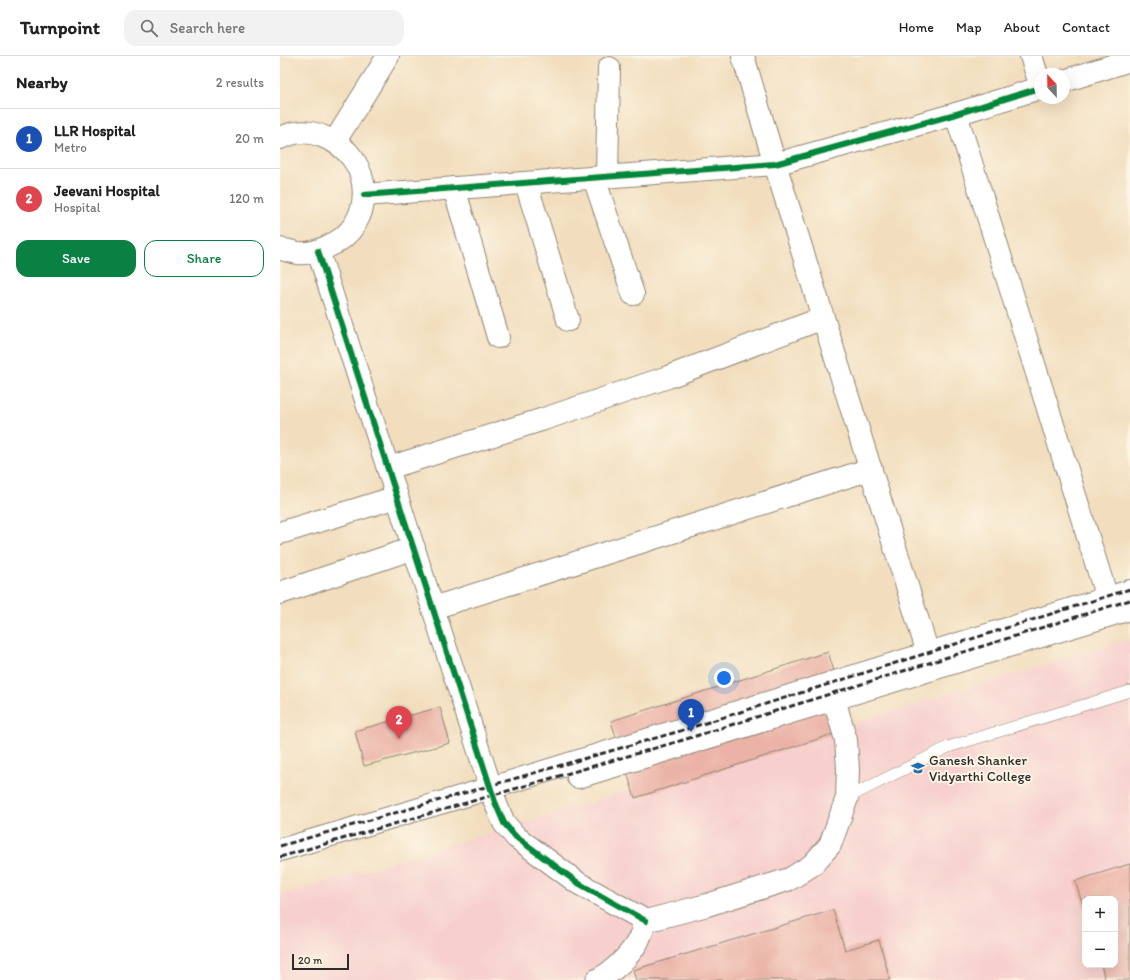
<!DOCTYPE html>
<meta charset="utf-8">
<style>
body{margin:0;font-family:Itim,sans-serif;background:#f2f2f2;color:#222}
.controls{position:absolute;right:12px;bottom:12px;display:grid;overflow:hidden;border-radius:8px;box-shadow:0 4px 16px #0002}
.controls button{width:36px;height:36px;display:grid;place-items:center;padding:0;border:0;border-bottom:1px solid #e0e0e0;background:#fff;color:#222;font:20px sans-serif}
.compass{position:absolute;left:754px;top:12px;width:36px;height:36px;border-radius:50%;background:#fff;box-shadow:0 4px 16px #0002;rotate:338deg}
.scale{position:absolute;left:12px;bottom:10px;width:57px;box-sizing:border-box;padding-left:4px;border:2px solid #2b2b2b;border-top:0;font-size:11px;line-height:14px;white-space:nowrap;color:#2b2b2b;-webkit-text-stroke:3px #fcf5e5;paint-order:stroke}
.you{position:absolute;left:444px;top:622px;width:14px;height:14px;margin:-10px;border:3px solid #fff;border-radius:50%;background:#1a73e8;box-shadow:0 0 0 6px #1a73e833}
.badge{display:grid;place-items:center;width:26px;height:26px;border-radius:50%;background:#0b8043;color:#fff;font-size:13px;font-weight:700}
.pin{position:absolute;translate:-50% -33px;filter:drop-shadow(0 1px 2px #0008)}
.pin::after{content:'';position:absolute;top:21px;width:14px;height:12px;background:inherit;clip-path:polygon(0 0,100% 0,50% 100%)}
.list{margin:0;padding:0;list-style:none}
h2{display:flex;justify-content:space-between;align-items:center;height:52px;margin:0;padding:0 16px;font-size:17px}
h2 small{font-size:13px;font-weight:400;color:#767676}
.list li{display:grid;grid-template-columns:26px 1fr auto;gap:12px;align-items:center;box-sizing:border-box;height:60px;padding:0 16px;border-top:1px solid #e0e0e0}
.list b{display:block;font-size:15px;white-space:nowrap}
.list p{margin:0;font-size:13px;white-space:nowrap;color:#767676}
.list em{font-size:13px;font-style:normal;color:#767676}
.actions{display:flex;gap:8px;padding:12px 16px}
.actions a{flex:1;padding:9px 0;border:1px solid #0b8043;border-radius:12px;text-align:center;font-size:14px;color:#0b8043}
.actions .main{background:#0b8043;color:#fff}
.icon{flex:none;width:22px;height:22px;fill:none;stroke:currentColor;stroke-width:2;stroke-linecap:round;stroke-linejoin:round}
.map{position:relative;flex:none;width:850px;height:924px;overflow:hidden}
header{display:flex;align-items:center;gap:24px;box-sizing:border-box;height:56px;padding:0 20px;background:#fff;border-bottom:1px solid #e0e0e0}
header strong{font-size:19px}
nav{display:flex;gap:22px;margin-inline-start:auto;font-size:14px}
.search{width:280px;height:36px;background:#f2f2f2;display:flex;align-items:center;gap:10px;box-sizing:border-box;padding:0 14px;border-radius:12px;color:#767676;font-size:15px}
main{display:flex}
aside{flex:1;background:#fff}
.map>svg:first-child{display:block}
.built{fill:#f7d0cd;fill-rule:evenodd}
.building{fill:#ebb3a7}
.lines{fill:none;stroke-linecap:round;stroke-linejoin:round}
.lane-casing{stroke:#8e8474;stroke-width:12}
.street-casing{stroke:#8e8474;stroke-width:24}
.secondary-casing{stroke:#8e8474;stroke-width:24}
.lane{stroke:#fff;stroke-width:11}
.street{stroke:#fff;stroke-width:22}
.secondary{stroke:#fff;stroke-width:22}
.rail{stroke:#2b2b2b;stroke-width:3;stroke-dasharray:6 3;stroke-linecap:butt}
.cycleway-casing{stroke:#fcf5e5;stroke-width:8}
.cycleway{stroke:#00873e;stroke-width:6}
.labels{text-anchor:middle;stroke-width:4;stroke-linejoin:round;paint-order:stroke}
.poi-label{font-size:14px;fill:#2b2b2b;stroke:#fcf5e5;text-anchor:start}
</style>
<header>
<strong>Turnpoint</strong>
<div class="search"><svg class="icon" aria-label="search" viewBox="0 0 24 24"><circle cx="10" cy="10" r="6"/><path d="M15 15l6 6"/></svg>Search here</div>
<nav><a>Home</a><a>Map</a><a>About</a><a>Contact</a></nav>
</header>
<main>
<aside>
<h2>Nearby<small>2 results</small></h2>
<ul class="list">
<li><span class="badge" style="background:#1a4fb4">1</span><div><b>LLR Hospital</b><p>Metro</p></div><em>20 m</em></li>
<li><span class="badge" style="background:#e0444e">2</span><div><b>Jeevani Hospital</b><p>Hospital</p></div><em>120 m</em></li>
</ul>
<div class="actions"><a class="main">Save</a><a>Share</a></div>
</aside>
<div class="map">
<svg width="850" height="924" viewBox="0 0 850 924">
<rect width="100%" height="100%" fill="#fcf5e5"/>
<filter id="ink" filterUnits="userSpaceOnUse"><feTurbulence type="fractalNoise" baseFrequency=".025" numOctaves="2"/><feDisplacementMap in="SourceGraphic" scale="8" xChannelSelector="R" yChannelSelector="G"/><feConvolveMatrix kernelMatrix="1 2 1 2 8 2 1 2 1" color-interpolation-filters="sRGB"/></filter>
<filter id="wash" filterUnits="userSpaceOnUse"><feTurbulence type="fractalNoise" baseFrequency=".012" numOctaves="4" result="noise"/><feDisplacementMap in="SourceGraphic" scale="16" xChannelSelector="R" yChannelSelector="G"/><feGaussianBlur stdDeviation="0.9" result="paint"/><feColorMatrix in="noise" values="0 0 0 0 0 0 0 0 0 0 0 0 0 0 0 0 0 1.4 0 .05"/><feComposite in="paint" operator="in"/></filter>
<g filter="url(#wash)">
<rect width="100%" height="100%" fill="#f2debe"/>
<path class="built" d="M850,583V924H0V840ZM805,843H835V909H805Z"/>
<g id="blocks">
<g class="building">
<path d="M548,596L572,672L355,742L331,665Z"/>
<path d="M160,651L170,687L84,710L75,675Z"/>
<path d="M850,808V924H825L821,909H835V843H805V856L795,825Z"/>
<path d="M553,854L565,894L599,884L610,924H356L353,914Z"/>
</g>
</g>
</g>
<g filter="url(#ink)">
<use href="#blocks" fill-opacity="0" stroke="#8e8474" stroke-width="1"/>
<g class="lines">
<g class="lane-casing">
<path id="lane" d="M567,742L668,691L850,635"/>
</g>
<g class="street-casing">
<g id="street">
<path d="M463,0L495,108L648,597"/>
<path d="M751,0L760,28"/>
<path d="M784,25L850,4"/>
<path d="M676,58L827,542"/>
<path d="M327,121L329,12"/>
<path d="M314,122L353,238"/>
<path d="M246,127L288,264"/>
<path d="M174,132L218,281"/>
<path d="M84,139L495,108L676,58L760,32"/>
<path d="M108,412L264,363L388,321L543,262"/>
<path d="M0,477L117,441"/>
<path d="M0,537L134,492"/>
<path d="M153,552L591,413"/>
<path d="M215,746L224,767L236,781L298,827L366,865"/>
<path d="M317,924C333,916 349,901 358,885C361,879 363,872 366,865L427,849L510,823L532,809L550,789L567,742L568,713L566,684L554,643"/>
</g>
</g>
<g class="secondary-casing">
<g id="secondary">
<path d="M0,82C5,80 10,78 15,77C24,75 36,77 44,81C95,100 98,170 47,191C38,195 28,198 18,197C12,196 6,194 0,193"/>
<path d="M55,85L108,0"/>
<path d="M38,195L215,745"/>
<path d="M298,721L850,553"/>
<path d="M0,794L211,732L850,535"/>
</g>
</g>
<use href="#lane" class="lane"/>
<use href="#street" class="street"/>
<use href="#secondary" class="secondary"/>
<g class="rail">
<path d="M0,790L400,675L850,533"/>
<path d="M0,801L403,684L850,544"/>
</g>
<g class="cycleway-casing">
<g id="cycleway">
<path d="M84,139L495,108L676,58L760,32"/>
<path d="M38,195L215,746L224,767L236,781L298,827L366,865"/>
</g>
</g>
<use href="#cycleway" class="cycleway"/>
</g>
</g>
<defs>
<g id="university-bare" transform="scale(1.08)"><path d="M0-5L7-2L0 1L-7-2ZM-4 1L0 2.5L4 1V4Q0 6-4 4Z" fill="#1f6fb2" stroke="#fcf5e5" stroke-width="2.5" paint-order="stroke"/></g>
</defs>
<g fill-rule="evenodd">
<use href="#university-bare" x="638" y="712"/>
</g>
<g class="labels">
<g class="poi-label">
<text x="649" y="709">Ganesh Shanker<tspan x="649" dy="16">Vidyarthi College</tspan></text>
</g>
</g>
</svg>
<div class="controls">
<button>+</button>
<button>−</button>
</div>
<svg class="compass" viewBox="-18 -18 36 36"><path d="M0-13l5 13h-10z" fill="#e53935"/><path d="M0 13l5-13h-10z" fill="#767676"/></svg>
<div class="scale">20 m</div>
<div class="you"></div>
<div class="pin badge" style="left:411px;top:676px;background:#1a4fb4">1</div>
<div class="pin badge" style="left:119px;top:683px;background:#e0444e">2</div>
</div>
</main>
